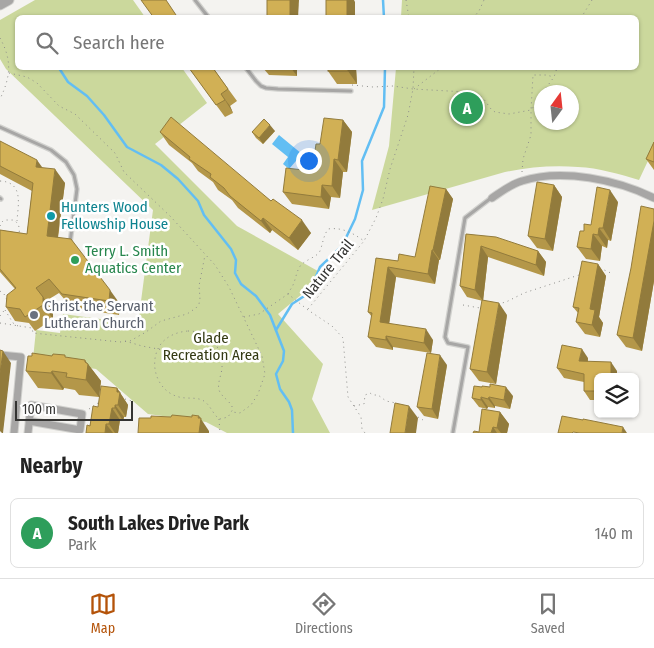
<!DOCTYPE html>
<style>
body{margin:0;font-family:"Fira Sans Condensed",sans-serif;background:#f2f2f2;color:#222}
.controls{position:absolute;right:15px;bottom:15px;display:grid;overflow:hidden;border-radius:8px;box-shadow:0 1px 4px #0004}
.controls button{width:45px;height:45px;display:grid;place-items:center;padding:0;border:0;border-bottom:1px solid #e0e0e0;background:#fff;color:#222;font:25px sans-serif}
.compass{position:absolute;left:534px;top:85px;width:45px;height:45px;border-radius:50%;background:#fff;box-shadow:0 1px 4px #0004;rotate:15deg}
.scale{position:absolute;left:15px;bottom:12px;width:118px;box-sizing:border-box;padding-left:5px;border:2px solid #343432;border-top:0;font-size:14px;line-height:18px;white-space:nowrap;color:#343432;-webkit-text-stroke:4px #fff;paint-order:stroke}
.you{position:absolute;left:308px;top:160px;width:18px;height:18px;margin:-12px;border:4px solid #fff;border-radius:50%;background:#1a73e8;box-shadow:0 0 0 8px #1a73e833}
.badge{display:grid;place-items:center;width:32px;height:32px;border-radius:50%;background:#b45309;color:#fff;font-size:16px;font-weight:700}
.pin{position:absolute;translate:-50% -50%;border:2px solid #fff;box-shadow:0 1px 5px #0006}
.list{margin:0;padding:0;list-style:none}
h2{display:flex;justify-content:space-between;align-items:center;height:65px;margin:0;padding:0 20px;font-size:21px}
h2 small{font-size:16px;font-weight:400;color:#767676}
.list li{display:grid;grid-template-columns:32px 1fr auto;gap:15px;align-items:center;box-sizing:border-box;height:70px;margin:0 10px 10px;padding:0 10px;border:1px solid #e0e0e0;border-radius:8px}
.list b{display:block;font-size:19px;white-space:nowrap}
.list p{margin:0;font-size:16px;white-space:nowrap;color:#767676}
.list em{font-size:16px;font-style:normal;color:#767676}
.icon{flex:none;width:28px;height:28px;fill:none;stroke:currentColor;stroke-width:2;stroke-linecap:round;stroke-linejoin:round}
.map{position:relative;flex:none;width:654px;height:433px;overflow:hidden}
.search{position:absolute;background:#fff;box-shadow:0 1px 4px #0004;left:15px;right:15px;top:15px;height:55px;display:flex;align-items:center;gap:12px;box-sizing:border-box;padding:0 18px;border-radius:8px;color:#767676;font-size:19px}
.sheet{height:145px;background:#fff}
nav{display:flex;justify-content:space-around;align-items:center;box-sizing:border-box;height:70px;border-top:1px solid #e0e0e0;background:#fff;font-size:14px;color:#767676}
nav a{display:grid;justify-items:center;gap:2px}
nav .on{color:#b45309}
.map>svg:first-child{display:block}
.green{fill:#cbd89c;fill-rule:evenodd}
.water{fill:#62bef3}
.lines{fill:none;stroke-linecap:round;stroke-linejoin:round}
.stream{stroke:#62bef3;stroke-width:2.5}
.service-casing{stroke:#d1d1ce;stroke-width:5.5}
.minor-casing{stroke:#d1d1ce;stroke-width:9}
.tertiary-casing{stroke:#d1d1ce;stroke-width:11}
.path{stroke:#8e8e8b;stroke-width:1;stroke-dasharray:1 4;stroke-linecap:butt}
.service{stroke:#a7a6a5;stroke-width:3}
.minor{stroke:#a7a6a5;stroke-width:7}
.tertiary{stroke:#a7a6a5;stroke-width:9}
.wall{fill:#b49749}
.shaded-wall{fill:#927b3c}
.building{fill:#d1b055;stroke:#927b3c}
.culture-dot{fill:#0f9aa8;stroke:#fff;stroke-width:2}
.leisure-dot{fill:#2e9e5b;stroke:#fff;stroke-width:2}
.worship-dot{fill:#6b7280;stroke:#fff;stroke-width:2}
.labels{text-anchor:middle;stroke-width:5;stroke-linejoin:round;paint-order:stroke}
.culture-label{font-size:15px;fill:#0d838f;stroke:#fff;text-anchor:start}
.leisure-label{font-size:15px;fill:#27864d;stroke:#fff;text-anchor:start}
.street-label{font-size:15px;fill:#343432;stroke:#fff}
.worship-label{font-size:15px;fill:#5b616d;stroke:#fff;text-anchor:start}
.park-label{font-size:15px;fill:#343a14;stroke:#fff}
</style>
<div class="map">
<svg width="654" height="433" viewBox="0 0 654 433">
<rect width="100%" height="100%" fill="#f4f3f0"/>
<g class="green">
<path d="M35,0H133L145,17L18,18V68H182L207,103L155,144L237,226L325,275L278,314L323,364L312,399L330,433H227L206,422L148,414L96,369L33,359L36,330L60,333L63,314L138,324L153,210L6,69L0,59V20Z"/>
<path d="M402,0H654V148L639,180C619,174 599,168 578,167C554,165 529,167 505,172L372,210L389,146L396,68H636V18L401,17ZM542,92H572V122H542Z"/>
</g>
<path class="water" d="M279,135L302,154L289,169L283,164L288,157L272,144Z"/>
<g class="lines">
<g class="stream">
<path d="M383,0L384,18"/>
<path d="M59,68L68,82L87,96L104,115L127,147L161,165L178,179L198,201L204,215L231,249L236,260L235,273L241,284L256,296L270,315L284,351L283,361L276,374L280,389L289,402L292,410L293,433"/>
<path d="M276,330L292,304L309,293L320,267L342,246L355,219L363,190L362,161L384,107L385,68"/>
</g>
<g class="service-casing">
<g id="service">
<path d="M195,0L209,18"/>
<path d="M246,68L256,81L261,86L266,88L278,89L351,91"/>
<path d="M0,127L51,150L66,162L74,175L77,189L70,243"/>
<path d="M0,198L1,199"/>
<path d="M453,432L468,347L448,343L445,337L465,218L491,198"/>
</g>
</g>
<g class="minor-casing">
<g id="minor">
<path d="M492,198C501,192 511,184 522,181C562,168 618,180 654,198"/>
<path d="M0,355L21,357L14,433"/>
<path d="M28,433L31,405L82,414L80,430L29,421"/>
</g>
</g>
<g class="tertiary-casing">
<path id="tertiary" d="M0,5L9,0"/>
</g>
<g class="path">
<path d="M406,0L409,18"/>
<path d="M473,18L479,11L484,0"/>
<path d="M581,18L592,0"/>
<path d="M0,38C12,60 11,76 0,99"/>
<path d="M9,73L27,77L37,83L59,106L75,114L115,153L124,172L171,217L215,265L229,287L252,335L262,356L265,374L258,394L251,405L240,413L232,412"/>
<path d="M352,85L373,87L393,86L413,89L466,92L476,94L483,98L491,109L495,112L509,114L531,110L542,95"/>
<path d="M414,89L441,68"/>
<path d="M543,92L554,77L557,68"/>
<path d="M522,172L523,159L531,135V110L533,75H546L554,77"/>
<path d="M0,181C24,182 18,205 17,221"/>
<path d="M0,226L1,223L4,220H14C19,224 20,228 19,234"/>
<path d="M600,270L602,269L613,274"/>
<path d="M0,291L4,294L7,300"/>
<path d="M288,294C289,291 291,289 292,287C296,280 296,271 301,265C307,259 317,257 320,251C323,243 323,237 328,229C342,227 353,233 364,241L376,218L383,199L390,169L408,115L413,89L414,68"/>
<path d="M498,304L506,302L524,293L579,275"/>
<path d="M463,305L480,308"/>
<path d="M308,309L364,241"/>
<path d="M5,310L13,323L18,326"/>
<path d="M0,316L6,308"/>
<path d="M244,317L259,314L288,294L308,310L332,326L343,338L348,397L361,417L362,429L365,433"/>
<path d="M0,323L32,328L33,333L120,342L130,341L146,332L161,321L187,314L196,308L199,304L200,298L199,286L205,255"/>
<path d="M188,331C193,331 199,332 204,334C215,339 223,354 222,367C222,374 217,383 219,390C222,398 230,400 233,409L228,417L220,419L217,417C212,412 209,403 202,400C195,397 187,399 179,397C159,392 150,369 157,351C162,338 175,332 188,331Z"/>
<path d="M125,341L142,346L222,361"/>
<path d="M125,399L132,401V411"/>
<path d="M354,406L364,404L365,395L370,393L373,395H378L386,401L396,403"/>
<path d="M89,409L98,403"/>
<path d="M418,417L423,420"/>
<path d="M219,419L220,433"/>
</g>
<use href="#service" class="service"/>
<use href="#minor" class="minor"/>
<use href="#tertiary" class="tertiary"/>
</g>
<g class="wall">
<path d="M189,68H213L237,101L230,106L233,113L225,117Z"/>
<path d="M263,68H297V76L269,75Z"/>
<path d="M328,68H356L357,84H337L328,71Z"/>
<path d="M343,120L352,132L347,172H343L340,198L331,197L329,209L292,204L283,192L312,171L320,144Z"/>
<path d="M275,131L263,144L256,138L252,132Z"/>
<path d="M160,132L271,201L311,233L298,250L272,230L270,233L238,208L232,200L218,190L213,182L198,171L192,163L169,145Z"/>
<path d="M0,141L42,168L65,183L58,238L120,304L119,315L72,308L59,293L46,301L53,311V319L35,331L29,323L15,321L6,307L15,289L0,272V230L27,234L32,191L0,174Z"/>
<path d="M654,142V170L646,159Z"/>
<path d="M554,185L562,197L553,251L537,248L528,236Z"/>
<path d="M446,189L453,199L440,260H439L435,284L396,277L389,323L433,340L431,353L393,347V350L376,347L368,337L372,317L368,312L376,258L398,261L415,257Z"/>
<path d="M618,202L611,241L608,240L607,248L602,246L600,261L586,259L577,247L584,231Z"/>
<path d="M654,209V281L642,351L626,347L617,335Z"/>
<path d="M466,234L538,251L546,262L544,276L488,257L483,301L467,297L460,286Z"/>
<path d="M598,264L606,276L599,317L603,323L600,337L585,334L576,322L578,313L573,307Z"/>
<path d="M507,315L496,384L479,381L470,369Z"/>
<path d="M32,356H52L67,358L87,363L101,381L99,397L79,395L75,390L64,388L63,390L38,388L26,371Z"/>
<path d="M588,358V362L617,371L598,377V400H590L584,391V382L564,378L557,368Z"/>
<path d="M447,365L438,419L424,416L417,407Z"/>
<path d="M117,388L128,405L126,417H124L123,421L120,420L118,433H86L98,407Z"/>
<path d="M513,396L510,409L495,406V408L488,407L487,409L479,407L472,398Z"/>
<path d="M500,412L509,424L507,433H473L479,432Z"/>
</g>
<g class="shaded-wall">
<path d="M290,0H299L298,18H290Z"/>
<path d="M347,0H354L355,2V18H347Z"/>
<path d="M291,68H297V76Z"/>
<path d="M348,68H356L357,84L348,71Z"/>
<path d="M221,94L230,106L233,113L225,100Z"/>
<path d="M343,120L352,132L347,172L338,160Z"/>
<path d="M270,125L275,131L263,144L259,138Z"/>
<path d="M334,159L343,172L340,198L332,186Z"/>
<path d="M37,160L47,174L36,167Z"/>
<path d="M55,169L65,183L56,250L47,236Z"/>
<path d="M322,185L331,197L329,209L321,197Z"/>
<path d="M554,185L562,197L553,251L545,239Z"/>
<path d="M446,189L453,199L440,260L433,250Z"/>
<path d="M610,190L618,202L611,241L603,228Z"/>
<path d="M263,218L272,230L270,233L261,221Z"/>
<path d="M302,220L311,233L298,250L289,238Z"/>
<path d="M654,221V281L642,351L633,338Z"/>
<path d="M599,228L608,240L607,248L598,235Z"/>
<path d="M593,234L602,246L600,261L591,249Z"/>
<path d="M481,246L488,257L483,301L475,290Z"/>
<path d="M432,250L439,260L435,284L428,274Z"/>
<path d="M538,251L546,262L544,276L536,265Z"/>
<path d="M598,264L606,276L599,317L603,323L600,337L592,325L590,309Z"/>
<path d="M388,267L396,277L388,332L380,322Z"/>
<path d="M110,290L120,304L119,315L109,301Z"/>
<path d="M43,297L53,311V319L43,305Z"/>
<path d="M499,303L507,315L496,384L487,372Z"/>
<path d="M426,329L433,340L431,353L424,343Z"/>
<path d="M386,336L393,347V350L386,340Z"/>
<path d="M582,349L588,358L586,371L579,361Z"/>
<path d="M3,351L11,363L3,433H2L0,431V373Z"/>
<path d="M440,355L447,365L438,419L432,409Z"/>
<path d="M85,360L88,365V364L101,381L99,397L86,380Z"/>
<path d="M611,362L617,371V377H611Z"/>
<path d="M52,371L64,388L63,390L51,373Z"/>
<path d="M506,387L513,396L510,409L504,400Z"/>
<path d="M117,388L128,405L126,417L118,405L117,392Z"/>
<path d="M481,397L488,407L487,409L481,400Z"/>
<path d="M489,397L495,406V408L488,399Z"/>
<path d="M115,405L124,417L123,421L115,408Z"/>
<path d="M409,406L418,418L416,433H405Z"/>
<path d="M112,408L120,420L118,433H115L109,424Z"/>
<path d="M500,412L509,424L507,433H501L497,428Z"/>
<path d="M199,416L209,431V433H199Z"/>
<path d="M106,424L113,433H105Z"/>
<path d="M493,427L497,433H491Z"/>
<path d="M623,427L627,433H622Z"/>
</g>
<g class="building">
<path d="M141,0H166L178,18H154Z"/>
<rect x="267" y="0" width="23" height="18"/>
<rect x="326" y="0" width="21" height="18"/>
<path d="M189,68H213L228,89L221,94L225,100L216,105Z"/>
<rect x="328" y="68" width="20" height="3"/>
<path d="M171,117L271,201L273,199L302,220L289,238L263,218L261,221L230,196L224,188L210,177L211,174L189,159L190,157L160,132Z"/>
<path d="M324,118L343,120L338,160L334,159L332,186L322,185L321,197L283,192L286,168L312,171L316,144H320Z"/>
<path d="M264,119L270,125L259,138L252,132Z"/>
<path d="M0,141L37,160L36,167L55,169L47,236L71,239L110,290L109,301L62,294L49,279L36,288L43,297V305L25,317L20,309L6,307L7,295L16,288L0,269V230L27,234L33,183L0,166Z"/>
<path d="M654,142V162L646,159Z"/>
<path d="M537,182L554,185L545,239L528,236Z"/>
<path d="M430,186L446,189L433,250H432L428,274L388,267L380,322L426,329L424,343L386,336V340L368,337L372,313L368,312L376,258L398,261L399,254L415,257Z"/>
<path d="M597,187L610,190L603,228H599L598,235L593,234L591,249L577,247L580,231H584V224L591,225Z"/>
<path d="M641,206L654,209V221L633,338L617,335L631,268Z"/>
<path d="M466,234L496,237L538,251L536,265L481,246L475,290L460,286Z"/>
<path d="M582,261L598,264L590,309L595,310L592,325L576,322L579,308L573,307Z"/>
<path d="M482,300L499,303L487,372L470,369Z"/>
<path d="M562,345L582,349L579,361L611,362V377H598V391H584V374L557,368Z"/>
<path d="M0,350L3,351L0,373Z"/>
<path d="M32,353L52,356L53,354L65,355V357L85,360V362L88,364L86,380L66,377L67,373L52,371L51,373L26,371L28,356H32Z"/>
<path d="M427,353L440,355L432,409L417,407Z"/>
<path d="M490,384L506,387L504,400L489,397L488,399L481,397V400L472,398L474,386L482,387V386L490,387Z"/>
<path d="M101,386L117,388V392H120L118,405H115V408H112L109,424H106L105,433H86L87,425L90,426L93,406L98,407Z"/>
<path d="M395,403L409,406L405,433H390Z"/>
<path d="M482,409L500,412L497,428L493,427L491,433H473L474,431L479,432Z"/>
<path d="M172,415L192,417V415L199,416L198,418H201L199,433H138L139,418H151V416L171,417Z"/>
<path d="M562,416L583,420V419L623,427L622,433H580L573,432L572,433H558Z"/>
</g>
<circle class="culture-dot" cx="51" cy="216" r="5"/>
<circle class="leisure-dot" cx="75" cy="260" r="5"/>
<circle class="worship-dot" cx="34" cy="315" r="5"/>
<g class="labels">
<g class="culture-label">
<text x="61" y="212">Hunters Wood<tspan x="61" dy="17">Fellowship House</tspan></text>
</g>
<g class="leisure-label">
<text x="85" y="256">Terry L. Smith<tspan x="85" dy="17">Aquatics Center</tspan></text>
</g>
<g class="street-label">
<text transform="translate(328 269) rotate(-51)" y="5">Nature Trail</text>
</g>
<g class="worship-label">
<text x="44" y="311">Christ the Servant<tspan x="44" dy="17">Lutheran Church</tspan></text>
</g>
<g class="park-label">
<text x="211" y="343">Glade<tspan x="211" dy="17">Recreation Area</tspan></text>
</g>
</g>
</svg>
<div class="controls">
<button><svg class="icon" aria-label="layers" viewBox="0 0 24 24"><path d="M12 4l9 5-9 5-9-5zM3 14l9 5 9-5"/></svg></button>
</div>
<svg class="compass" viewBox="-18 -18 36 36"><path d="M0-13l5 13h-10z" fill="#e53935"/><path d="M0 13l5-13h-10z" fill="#767676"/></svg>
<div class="scale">100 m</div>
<div class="you"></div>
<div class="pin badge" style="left:467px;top:108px;background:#2e9e5b">A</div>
<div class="search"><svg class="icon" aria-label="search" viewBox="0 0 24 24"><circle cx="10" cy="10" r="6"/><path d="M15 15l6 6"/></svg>Search here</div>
</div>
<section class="sheet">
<h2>Nearby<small></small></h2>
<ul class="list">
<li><span class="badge" style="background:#2e9e5b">A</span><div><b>South Lakes Drive Park</b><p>Park</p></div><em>140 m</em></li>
</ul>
</section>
<nav>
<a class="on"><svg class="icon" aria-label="map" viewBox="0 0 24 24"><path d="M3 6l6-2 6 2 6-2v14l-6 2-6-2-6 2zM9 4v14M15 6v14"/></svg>Map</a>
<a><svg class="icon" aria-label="directions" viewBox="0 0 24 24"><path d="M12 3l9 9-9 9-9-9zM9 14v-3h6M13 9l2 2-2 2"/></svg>Directions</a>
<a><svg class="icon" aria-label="saved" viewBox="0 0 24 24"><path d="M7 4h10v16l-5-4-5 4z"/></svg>Saved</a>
</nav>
